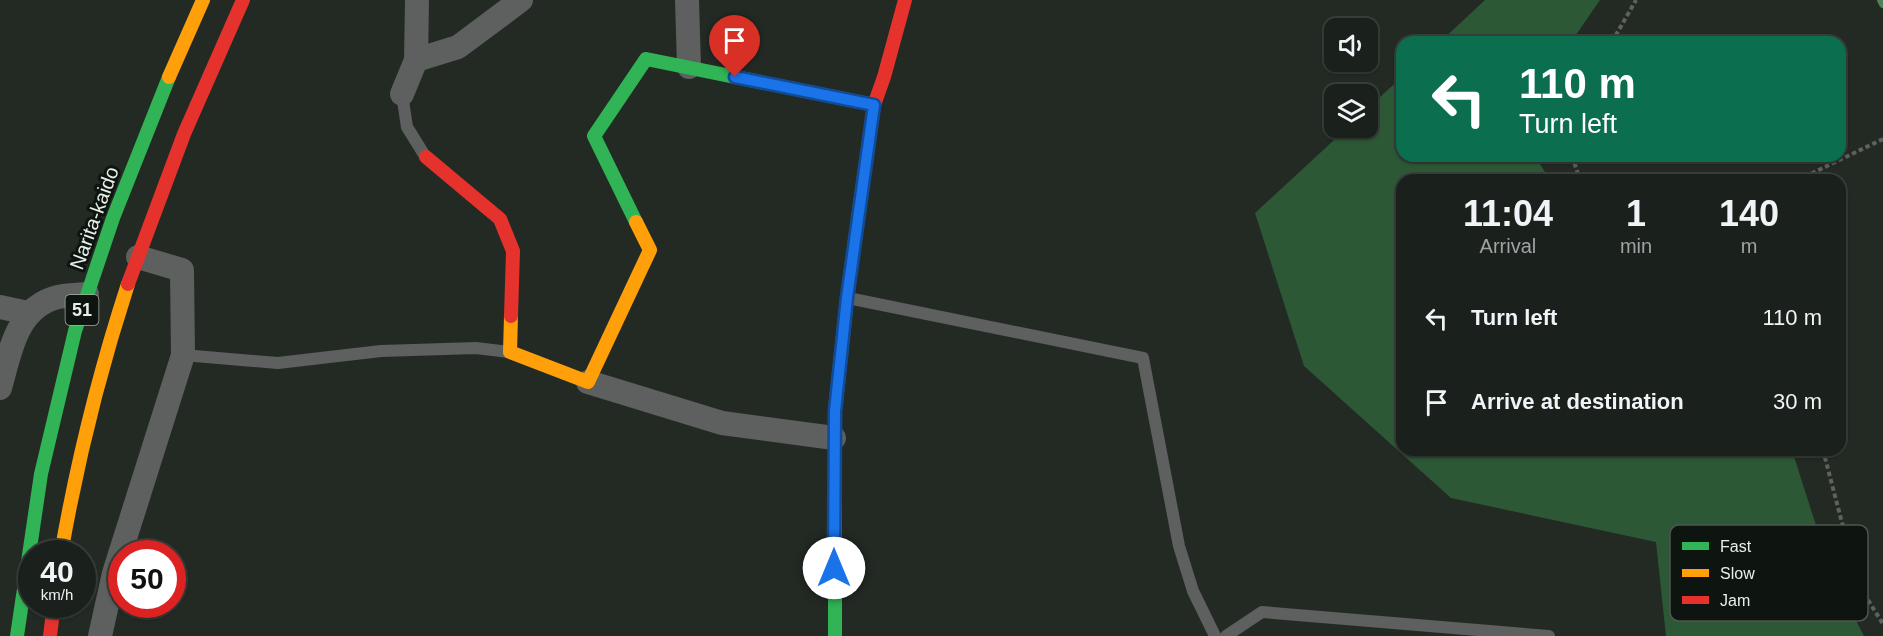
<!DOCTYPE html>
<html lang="en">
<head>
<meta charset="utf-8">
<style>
	:root { --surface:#1a201b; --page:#272d28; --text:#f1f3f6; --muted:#9fa3a3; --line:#383e3a }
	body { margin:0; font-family:Helvetica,sans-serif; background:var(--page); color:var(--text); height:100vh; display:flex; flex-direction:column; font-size:22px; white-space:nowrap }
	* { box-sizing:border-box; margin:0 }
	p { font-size:20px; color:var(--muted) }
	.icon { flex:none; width:33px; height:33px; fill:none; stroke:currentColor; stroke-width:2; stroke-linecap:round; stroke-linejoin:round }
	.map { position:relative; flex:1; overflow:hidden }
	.sheet { position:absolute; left:1396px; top:174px; width:450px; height:282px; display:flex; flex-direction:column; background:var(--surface); border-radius:18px; box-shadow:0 2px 4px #0004,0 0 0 2px var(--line) }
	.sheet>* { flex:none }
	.top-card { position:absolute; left:1396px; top:36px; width:450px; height:126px; border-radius:18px; box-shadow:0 2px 4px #0004,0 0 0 2px var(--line); background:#0b6e4f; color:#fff; overflow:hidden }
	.fabs { position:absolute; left:1324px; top:18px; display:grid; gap:12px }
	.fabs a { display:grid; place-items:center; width:54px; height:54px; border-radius:12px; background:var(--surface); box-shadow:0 2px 4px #0004,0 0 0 2px var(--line); font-size:30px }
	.speed { position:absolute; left:18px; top:540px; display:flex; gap:12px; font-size:30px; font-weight:700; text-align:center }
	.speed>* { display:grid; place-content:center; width:78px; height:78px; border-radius:50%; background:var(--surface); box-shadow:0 2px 4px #0004,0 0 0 2px var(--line); line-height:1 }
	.speed small { font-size:15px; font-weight:400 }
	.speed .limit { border:9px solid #d22; background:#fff; color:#111 }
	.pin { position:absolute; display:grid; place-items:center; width:51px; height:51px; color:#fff; margin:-62px -26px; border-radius:50% 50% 50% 0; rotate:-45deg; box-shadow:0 0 6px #0007 }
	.pin .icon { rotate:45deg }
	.me { position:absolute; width:66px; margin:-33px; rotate:0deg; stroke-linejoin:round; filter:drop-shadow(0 0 4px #0008) }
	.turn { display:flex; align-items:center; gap:21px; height:126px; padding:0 24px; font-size:27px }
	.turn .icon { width:78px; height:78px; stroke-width:2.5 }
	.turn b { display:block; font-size:42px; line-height:51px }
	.eta { display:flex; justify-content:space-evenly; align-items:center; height:102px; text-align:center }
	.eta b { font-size:36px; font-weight:700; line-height:42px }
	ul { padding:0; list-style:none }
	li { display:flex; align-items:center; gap:18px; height:84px; padding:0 24px }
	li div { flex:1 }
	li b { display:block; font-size:22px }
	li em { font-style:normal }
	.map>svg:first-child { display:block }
	.forest { fill:#2d5835 }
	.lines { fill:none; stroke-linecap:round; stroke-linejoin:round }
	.stream { stroke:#52805a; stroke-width:8 }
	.path { stroke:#5e615e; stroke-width:4; stroke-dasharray:4.5 3; stroke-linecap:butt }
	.lane { stroke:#5d605e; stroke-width:12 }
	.street { stroke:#5d605e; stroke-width:24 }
	.fast { stroke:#30b455; stroke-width:14 }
	.slow { stroke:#ff9f0a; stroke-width:14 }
	.jam { stroke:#e5322d; stroke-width:14 }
	.route-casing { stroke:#114b97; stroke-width:15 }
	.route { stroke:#1a73e8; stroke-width:10 }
	.labels { text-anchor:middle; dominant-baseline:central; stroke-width:6; stroke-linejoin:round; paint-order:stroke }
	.shield { fill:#0e140f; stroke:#a6aea7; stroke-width:1.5 }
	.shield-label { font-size:18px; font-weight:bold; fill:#e7f0e8 }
	.street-label { font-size:20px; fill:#e7f0e8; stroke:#0e140f }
	.key { fill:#0e140f; stroke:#4f5650; stroke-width:1.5 }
	.key-label { font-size:16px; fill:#e7f0e8 }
</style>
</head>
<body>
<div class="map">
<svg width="1883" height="636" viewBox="0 0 1883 636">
	<rect width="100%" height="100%" fill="#232a24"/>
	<!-- forest -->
	<path class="forest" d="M1485 0H1600L1571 42H1440Z
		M1402 77V156H1535L1550 180H1402V450H1792L1831 573 1864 636H1666L1656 542 1451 498 1304 366 1255 213 1347 128H1368V108Z"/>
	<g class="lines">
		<!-- stream -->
		<path class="stream" d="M1881 0 1883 4"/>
		<!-- path -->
		<path class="path" d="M1612 42 1636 0
			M1572 156 1580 180
			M1798 180 1883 139
			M1823 450 1858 584 1883 624"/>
		<!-- lane -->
		<path class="lane" d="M402 94 407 127 425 156
			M848 298 1143 358 1179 546 1193 591 1215 636
			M183 355 278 363 381 351 476 348 509 352
			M1226 636 1262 612 1549 636"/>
		<!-- street -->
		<path class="street" d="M687 0 689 67
			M416 60 458 47 521 0
			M402 94 416 60 417 0
			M0 307 28 313
			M588 382 722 423 834 438
			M0 388C10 353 16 307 58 297 67 295 77 295 87 294
			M100 636 114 573 183 355 182 270 138 257"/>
		<!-- fast -->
		<path class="fast" d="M636 222 594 136 646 59 795 89
			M17 636 41 474 75 331 113 218 169 77
			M835 636V411L847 298 861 197"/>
		<!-- slow -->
		<path class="slow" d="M169 77 203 0
			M795 89 874 105
			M511 316 510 352 588 382 650 250 636 222
			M61 554C77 462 99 373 128 284"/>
		<!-- jam -->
		<path class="jam" d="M426 157 500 219 513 251 511 316
			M861 197 874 105 884 77 905 0
			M128 284 184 134 243 0
			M50 636 54 604"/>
	</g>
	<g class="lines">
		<!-- route casing -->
		<g class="route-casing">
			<path id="route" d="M735 77 874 105 847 298 835 411 834 568"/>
		</g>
		<!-- route -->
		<use href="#route" class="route"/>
	</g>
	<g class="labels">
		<!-- shield labels -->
		<rect class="shield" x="65.5" y="295" width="33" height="30" rx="4.5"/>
		<g class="shield-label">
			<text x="82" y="310">51</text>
		</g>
		<!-- street labels -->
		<g class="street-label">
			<text transform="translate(94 218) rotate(-70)">Narita-kaido</text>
		</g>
	</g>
	<!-- legend -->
	<rect x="1670" y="525" width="198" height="96" rx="9" class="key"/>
	<rect x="1682" y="542" width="27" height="8" fill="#30b455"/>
	<rect x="1682" y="569" width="27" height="8" fill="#ff9f0a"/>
	<rect x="1682" y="596" width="27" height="8" fill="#e5322d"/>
	<g class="key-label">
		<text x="1720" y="552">Fast</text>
		<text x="1720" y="579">Slow</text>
		<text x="1720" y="606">Jam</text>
	</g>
</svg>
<div class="fabs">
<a><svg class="icon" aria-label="sound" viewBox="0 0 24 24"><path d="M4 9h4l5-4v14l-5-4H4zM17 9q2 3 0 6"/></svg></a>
<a><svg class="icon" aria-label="layers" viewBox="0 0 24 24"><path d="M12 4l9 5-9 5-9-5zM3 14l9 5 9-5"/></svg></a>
</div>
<div class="speed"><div>40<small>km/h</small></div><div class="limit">50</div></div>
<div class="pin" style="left:735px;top:77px;background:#d93025"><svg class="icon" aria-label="arrive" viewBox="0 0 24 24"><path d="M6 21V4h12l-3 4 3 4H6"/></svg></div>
<svg class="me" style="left:834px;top:568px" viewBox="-20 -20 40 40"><circle r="19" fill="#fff"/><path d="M0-13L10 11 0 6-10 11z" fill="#1a73e8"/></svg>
<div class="top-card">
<div class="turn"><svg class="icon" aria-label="left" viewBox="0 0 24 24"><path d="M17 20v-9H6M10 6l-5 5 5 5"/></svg><div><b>110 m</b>Turn left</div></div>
</div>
<section class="sheet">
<div class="eta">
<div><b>11:04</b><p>Arrival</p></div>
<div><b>1</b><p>min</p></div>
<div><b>140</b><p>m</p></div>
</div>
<ul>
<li><svg class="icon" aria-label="left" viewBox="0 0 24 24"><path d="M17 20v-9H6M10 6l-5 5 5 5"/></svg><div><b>Turn left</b></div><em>110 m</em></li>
<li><svg class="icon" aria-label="arrive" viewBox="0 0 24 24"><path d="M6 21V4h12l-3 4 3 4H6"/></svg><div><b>Arrive at destination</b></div><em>30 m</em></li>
</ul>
</section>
</div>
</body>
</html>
